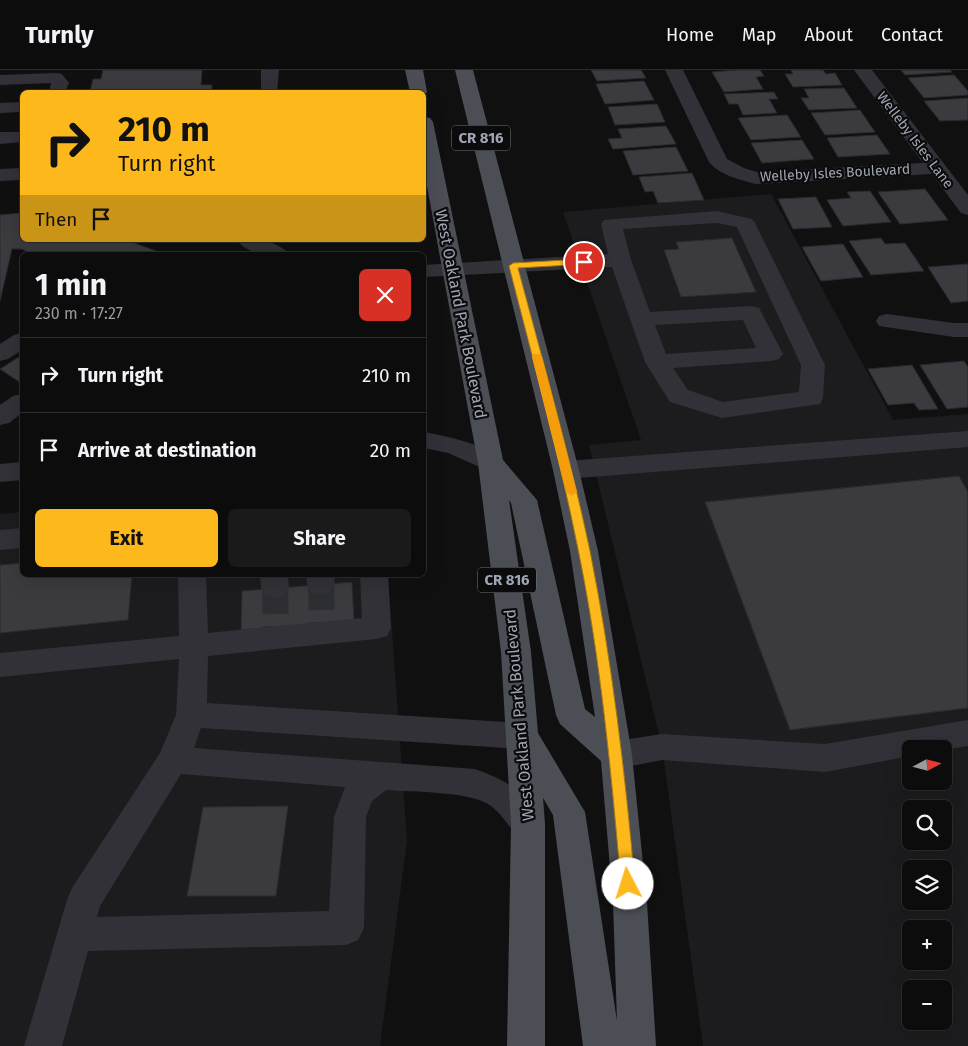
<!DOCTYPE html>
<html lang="en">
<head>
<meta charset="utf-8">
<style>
	:root { --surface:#0c0c0d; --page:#1a1a1b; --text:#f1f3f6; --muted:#9a9b9d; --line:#2c2c2e; --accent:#fdb91c }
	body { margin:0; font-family:"Fira Sans",sans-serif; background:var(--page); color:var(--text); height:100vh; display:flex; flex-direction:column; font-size:19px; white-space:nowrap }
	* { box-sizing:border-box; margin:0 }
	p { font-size:16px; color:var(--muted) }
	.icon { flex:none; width:28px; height:28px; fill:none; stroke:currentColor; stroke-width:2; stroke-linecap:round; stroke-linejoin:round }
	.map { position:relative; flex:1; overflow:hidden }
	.details { position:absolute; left:20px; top:182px; width:406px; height:325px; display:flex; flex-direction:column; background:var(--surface); border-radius:8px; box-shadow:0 5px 20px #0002,0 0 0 1px var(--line) }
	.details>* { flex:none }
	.guide { position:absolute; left:20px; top:20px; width:406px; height:152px; border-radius:8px; box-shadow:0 5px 20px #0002,0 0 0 1px var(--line); background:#fdb91c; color:#111; overflow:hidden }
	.needle { width:32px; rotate:83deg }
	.fabs { position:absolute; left:902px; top:670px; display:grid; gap:10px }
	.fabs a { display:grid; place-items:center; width:50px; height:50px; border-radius:8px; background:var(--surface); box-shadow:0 5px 20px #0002,0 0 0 1px var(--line); font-size:25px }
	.pin { position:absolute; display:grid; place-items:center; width:42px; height:42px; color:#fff; margin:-21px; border:2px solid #fff; border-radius:50%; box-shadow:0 1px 5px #0007 }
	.me { position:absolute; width:55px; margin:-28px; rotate:355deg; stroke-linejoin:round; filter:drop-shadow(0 0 4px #0008) }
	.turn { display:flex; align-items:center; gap:18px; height:105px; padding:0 15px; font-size:22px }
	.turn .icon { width:65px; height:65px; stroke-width:2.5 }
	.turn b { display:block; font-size:35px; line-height:42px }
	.then { display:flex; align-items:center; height:48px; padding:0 15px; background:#0003; gap:10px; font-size:19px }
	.round { display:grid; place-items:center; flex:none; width:52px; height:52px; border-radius:8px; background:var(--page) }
	.overview { display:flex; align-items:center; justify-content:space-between; height:85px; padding:0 15px }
	h1 { font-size:30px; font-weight:700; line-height:38px }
	.primary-button { display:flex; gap:10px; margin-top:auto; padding:10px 15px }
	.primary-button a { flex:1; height:58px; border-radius:8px; background:var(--accent); color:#111; font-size:20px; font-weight:700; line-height:58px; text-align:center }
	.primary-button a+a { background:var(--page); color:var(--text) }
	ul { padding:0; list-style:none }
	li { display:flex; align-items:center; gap:15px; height:75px; padding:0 15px; border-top:1px solid var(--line) }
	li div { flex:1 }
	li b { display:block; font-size:19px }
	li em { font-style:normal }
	header { display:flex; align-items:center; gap:30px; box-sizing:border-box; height:70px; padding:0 25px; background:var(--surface); border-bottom:1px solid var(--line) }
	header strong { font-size:24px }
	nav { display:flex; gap:28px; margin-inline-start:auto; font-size:18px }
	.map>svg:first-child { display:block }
	.built { fill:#1c1c1e; fill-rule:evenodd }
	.building { fill:#3a3a3f; stroke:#2a2a2e }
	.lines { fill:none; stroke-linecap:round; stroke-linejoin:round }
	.minor-tunnel { stroke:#2d2e31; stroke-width:26; stroke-dasharray:26 12; stroke-linecap:butt }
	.minor { fill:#313137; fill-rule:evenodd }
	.major { fill:#4c4e56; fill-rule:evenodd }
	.route { fill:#fdb91c; stroke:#a47812 }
	.slow { fill:#f59e0b }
	.labels { text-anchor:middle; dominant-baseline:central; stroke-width:4.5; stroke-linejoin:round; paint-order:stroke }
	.far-street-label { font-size:14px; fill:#a0a5b3; stroke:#0b0b0c }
	.shield { fill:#0b0b0c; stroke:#737781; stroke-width:1 }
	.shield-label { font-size:15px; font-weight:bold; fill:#a0a5b3 }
	.street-label { font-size:16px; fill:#a0a5b3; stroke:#0b0b0c }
</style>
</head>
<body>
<header>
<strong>Turnly</strong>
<nav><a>Home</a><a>Map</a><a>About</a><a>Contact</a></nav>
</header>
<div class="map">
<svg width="968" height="976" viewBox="0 0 968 976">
	<rect width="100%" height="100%" fill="#101011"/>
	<!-- built -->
	<path class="built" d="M771 124 893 350 968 344V976H703L662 677 589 375 641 370 563 142ZM911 679H944V711H911ZM911 739H944V771H911ZM911 799H944V831H911ZM911 859H944V891H911ZM911 919H944V951H911Z
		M22 442V505H388L407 771 380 976H0V444Z"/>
	<!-- building -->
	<path class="building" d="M103 0H202L201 15H212L211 22H90L93 9H101Z
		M591 0H641L646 8 597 11Z
		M737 0H760L764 6 756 7 763 19 724 22 712 2Z
		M791 0H823L826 4 835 3 842 15 793 17 785 4H793Z
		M901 0H950L952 2 905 5Z
		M954 5 968 21V25L924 28 908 8Z
		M644 11 654 30 605 34 596 14Z
		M844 18 857 38 809 40 801 28H809L804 19Z
		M774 22 778 29H769L777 43 743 45 738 34H729L724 24Z
		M968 28V50L940 51 924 31Z
		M657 34 665 52 615 55 608 37Z
		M860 40 875 62 825 65 811 43Z
		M787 45 801 67 751 70 738 48Z
		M666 56 676 74 613 79 608 69 622 68 618 59Z
		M877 65 890 84 838 87 827 68Z
		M802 70 814 89 762 93 751 73Z
		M676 77 688 101 633 105 623 81Z
		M692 103 704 130 658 133 653 121 645 122 639 107Z
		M925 119 948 150 900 154 878 122Z
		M870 121 891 152 843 156 827 130 851 128 847 122Z
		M816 127 832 157 793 159 778 129Z
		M22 143V170H126L167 185H33L22 179H12L0 231V145Z
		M732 168 756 222 681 227 664 180 679 179 676 172Z
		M881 168 885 174 905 173 924 201 871 205 849 171Z
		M843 174 863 207 821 211 802 177Z
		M968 194V231L951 233 928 197Z
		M22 285V312L21 313 0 299Z
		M964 291 968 297V337L947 339 920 295Z
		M912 295 938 339 919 340 914 333 888 335 868 299Z
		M959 406 968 422V638L790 660 705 432Z
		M959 406 968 422V638L790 660 705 432Z
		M22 493V505H132L128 550 0 563V495Z
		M352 512 354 550 241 560 242 521Z
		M288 736 276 826H187L203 737Z"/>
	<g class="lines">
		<!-- minor-tunnel -->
		<path class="minor-tunnel" d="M321 514 322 553
			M275 518 276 557"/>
		<!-- minor -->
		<path class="minor" d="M261 0H279L277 22H261Z
			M665 0H683L727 89 744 98 757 102 923 93 854 0H872L968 125V145L961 143 932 104 756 114C741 110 719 105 709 92Z
			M56 3 62 4 69 13 65 22H49L51 13 0 15V5Z
			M22 32V42L0 43V33Z
			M0 62H22V72L0 74Z
			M22 98V110L0 111V99Z
			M717 141 752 149 755 153 825 295 823 328 820 334 722 348 670 332 645 292 612 197 424 207V195L608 184 601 154 604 150ZM717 153 737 157 801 295 799 322 723 332 688 320 673 298 771 291 779 289 783 284 759 238 751 236 650 242 631 190 623 159ZM743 250 756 278 666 284 655 255Z
			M237 170C254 170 278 169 290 185 272 185 248 186 237 170Z
			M887 244 954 253H968V267H954L879 256 876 251 879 246Z
			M22 263V280L8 289 0 291V274L14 265Z
			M22 324V343L9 353 0 355V335L13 326Z
			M968 361V377L566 409 557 406 553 400 557 394 566 391Z
			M424 362C444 366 493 375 504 393L500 399 491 402 448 383 424 378Z
			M22 392V410L0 412V394Z
			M22 458V478L0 480V460Z
			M178 505H206L208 563 362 548 360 505H388L391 558 387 566 377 569 208 586 207 633 523 653 534 657 539 666 534 675 523 679 201 658 194 678 475 699C506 710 530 723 545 754L540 764 528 769C507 761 507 748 491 736 471 721 412 722 386 720L372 731 366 747 364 858 358 870 346 875 88 881 62 976H24L67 830 72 818 160 683 176 645 179 589 0 607V583L179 566ZM181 704 345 717 334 747 329 841 97 847 100 836Z
			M260 505H288L289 518 285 526 275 529 265 526 261 518Z
			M306 505H334L335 514 331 522 321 525 311 522 307 514Z
			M968 650V676L944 680V679H911V686L825 702 662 690 616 699 605 695 600 685 605 675 616 671 662 664 825 674Z"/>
		<!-- major -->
		<path class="major" d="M405 0H423L427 22 424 26V22H410Z
			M455 0H473L579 400 598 481 632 685 647 833 656 976H583L553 745 543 728 545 754V976H507L511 754 501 582 478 393 424 100V47L430 48 433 52 503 390 537 430 585 639 595 647 570 481 553 400ZM509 430 511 433 556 645 560 654 601 691 613 833 617 951 585 742 538 663 531 582Z"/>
	</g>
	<!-- route -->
	<path class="route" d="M584 189 589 192 587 194 518 198C543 292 570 386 590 481 612 591 625 702 635 814L633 819 628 820 623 819 621 814C611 702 601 590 578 479 559 384 533 290 509 196L513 193Z"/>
	<!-- slow -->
	<path class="slow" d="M533 284H540L542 287 577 422 571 426 566 422 532 287Z"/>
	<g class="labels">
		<!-- far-street labels -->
		<g class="far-street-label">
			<text transform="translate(915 70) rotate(53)">Welleby Isles Lane</text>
			<text transform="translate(835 103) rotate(-3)">Welleby Isles Boulevard</text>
		</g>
		<!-- shield labels -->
		<g class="shield">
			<rect x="452" y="55.5" width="58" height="25" rx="4"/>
			<rect x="478" y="497.5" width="58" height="25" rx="4"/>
		</g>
		<g class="shield-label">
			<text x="481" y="68">CR 816</text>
			<text x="507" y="510">CR 816</text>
		</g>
		<!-- street labels -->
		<g class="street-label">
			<text transform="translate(461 244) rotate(79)">West Oakland Park Boulevard</text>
			<text transform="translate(519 645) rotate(-95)">West Oakland Park Boulevard</text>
		</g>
	</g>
</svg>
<div class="fabs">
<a><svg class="needle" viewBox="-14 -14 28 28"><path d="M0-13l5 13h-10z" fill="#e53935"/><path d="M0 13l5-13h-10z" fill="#9a9b9d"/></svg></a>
<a><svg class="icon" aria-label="search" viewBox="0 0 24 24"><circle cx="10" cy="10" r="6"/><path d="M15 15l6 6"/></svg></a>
<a><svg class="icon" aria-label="layers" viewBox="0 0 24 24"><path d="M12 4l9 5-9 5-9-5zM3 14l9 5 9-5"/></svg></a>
<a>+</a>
<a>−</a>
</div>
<div class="pin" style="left:584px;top:192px;background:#d93025"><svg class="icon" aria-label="arrive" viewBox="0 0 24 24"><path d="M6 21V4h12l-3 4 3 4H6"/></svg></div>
<svg class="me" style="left:628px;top:814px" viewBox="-20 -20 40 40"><circle r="19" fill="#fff"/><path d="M0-13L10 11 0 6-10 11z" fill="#fdb91c"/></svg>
<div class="guide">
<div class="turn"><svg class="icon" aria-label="right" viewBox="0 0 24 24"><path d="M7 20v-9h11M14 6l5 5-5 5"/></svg><div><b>210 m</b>Turn right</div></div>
<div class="then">Then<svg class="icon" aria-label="arrive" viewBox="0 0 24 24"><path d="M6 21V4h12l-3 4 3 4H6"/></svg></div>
</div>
<section class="details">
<div class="overview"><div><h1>1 min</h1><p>230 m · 17:27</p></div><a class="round" style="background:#d93025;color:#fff"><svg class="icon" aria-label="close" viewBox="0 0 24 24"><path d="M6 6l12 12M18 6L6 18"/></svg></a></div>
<ul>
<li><svg class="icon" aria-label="right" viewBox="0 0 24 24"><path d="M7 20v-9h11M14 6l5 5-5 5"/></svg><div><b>Turn right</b></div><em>210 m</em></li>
<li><svg class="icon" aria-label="arrive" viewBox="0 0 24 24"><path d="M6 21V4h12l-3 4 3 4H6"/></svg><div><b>Arrive at destination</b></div><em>20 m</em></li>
</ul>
<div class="primary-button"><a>Exit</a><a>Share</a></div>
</section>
</div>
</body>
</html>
